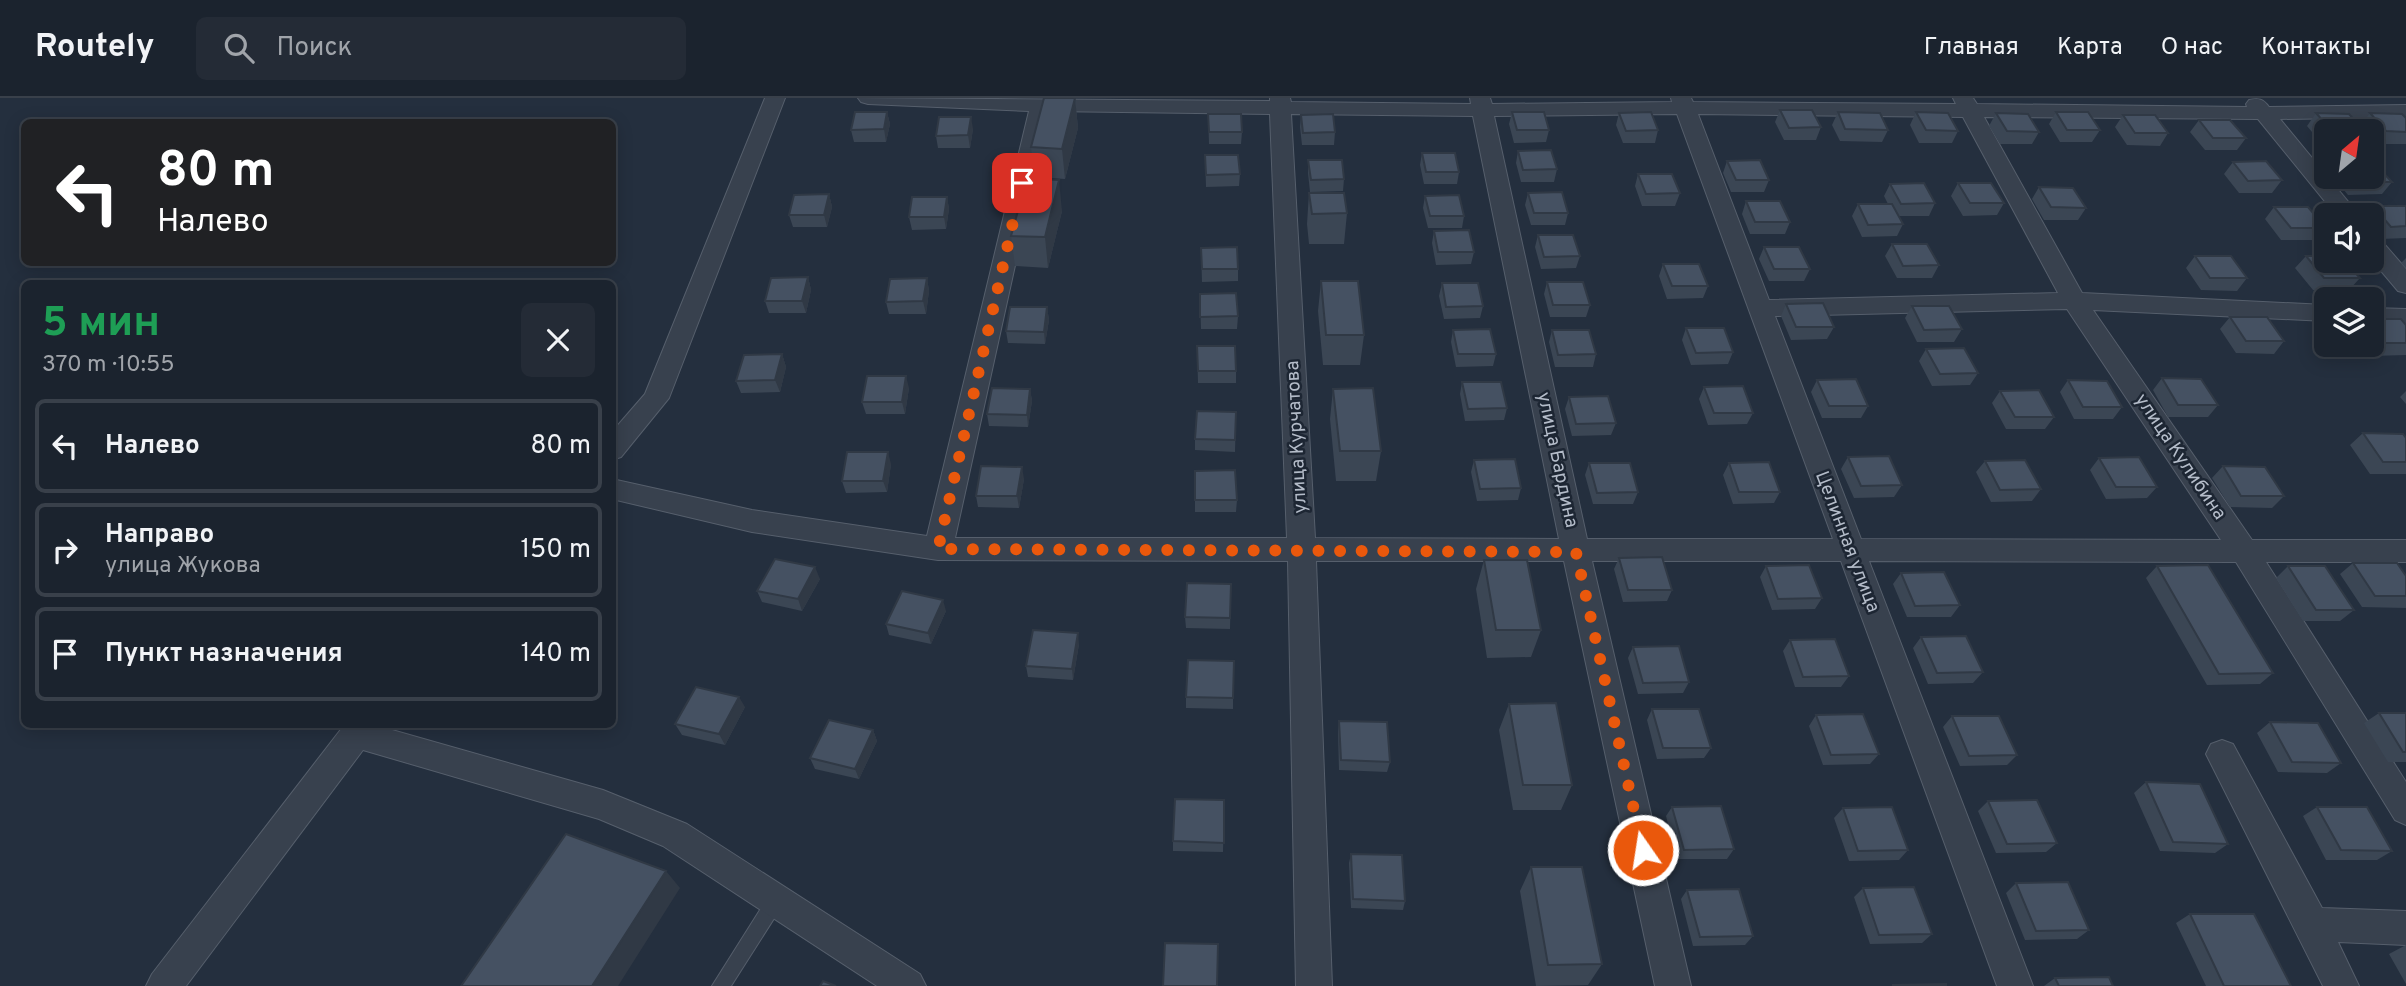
<!DOCTYPE html>
<html lang="ru">
<head>
<meta charset="utf-8">
<style>
	:root { --surface:#1b232e; --page:#242b36; --text:#f1f3f6; --muted:#a0a4aa; --line:#39404a }
	body { margin:0; font-family:Overpass,sans-serif; background:var(--page); color:var(--text); height:100vh; display:flex; flex-direction:column; font-size:26px; white-space:nowrap }
	* { box-sizing:border-box; margin:0 }
	p { font-size:23px; color:var(--muted) }
	.icon { flex:none; width:38px; height:38px; fill:none; stroke:currentColor; stroke-width:2; stroke-linecap:round; stroke-linejoin:round }
	.map { position:relative; flex:1; overflow:hidden }
	.details { position:absolute; left:21px; top:182px; width:595px; height:448px; display:flex; flex-direction:column; background:var(--surface); border-radius:10px; box-shadow:0 4px 18px #0003,0 0 0 2px var(--line) }
	.details>* { flex:none }
	.guide { position:absolute; left:21px; top:21px; width:595px; height:147px; border-radius:10px; box-shadow:0 4px 18px #0003,0 0 0 2px var(--line); background:#202124; color:#fff; overflow:hidden }
	.needle { width:46px; rotate:29deg }
	.fabs { position:absolute; left:2314px; top:21px; display:grid; gap:14px }
	.fabs a { display:grid; place-items:center; width:70px; height:70px; border-radius:10px; background:var(--surface); box-shadow:0 4px 18px #0003,0 0 0 2px var(--line); font-size:35px }
	.pin { position:absolute; display:grid; place-items:center; width:60px; height:60px; color:#fff; margin:-30px; border-radius:14px; box-shadow:0 4px 10px #0006 }
	.me { position:absolute; width:77px; margin:-38px; rotate:347deg; stroke-linejoin:round; filter:drop-shadow(0 0 5px #0008) }
	.turn { display:flex; align-items:center; gap:24px; height:147px; padding:0 21px; font-size:32px }
	.turn .icon { width:91px; height:91px; stroke-width:2.5 }
	.turn b { display:block; font-size:49px; line-height:60px }
	.round { display:grid; place-items:center; flex:none; width:74px; height:74px; border-radius:10px; background:var(--page) }
	.head { display:flex; align-items:center; justify-content:space-between; height:119px; padding:0 21px }
	h1 { font-size:42px; font-weight:700; line-height:52px; color:#1e9e55 }
	ul { padding:0; list-style:none }
	li { display:flex; align-items:center; gap:21px; height:94px; margin:0 14px 10px; padding:0 7px; border:4px solid var(--line); border-radius:10px }
	li div { flex:1 }
	li b { display:block; font-size:26px }
	li em { font-style:normal }
	header { display:flex; align-items:center; gap:42px; box-sizing:border-box; height:98px; padding:0 35px; background:var(--surface); border-bottom:2px solid var(--line) }
	header strong { font-size:33px }
	nav { display:flex; gap:38px; margin-inline-start:auto; font-size:24px }
	.search { width:490px; height:63px; background:var(--page); display:flex; align-items:center; gap:18px; box-sizing:border-box; padding:0 24px; border-radius:10px; color:var(--muted); font-size:26px }
	.map>svg:first-child { display:block }
	.lines { fill:none; stroke-linecap:round; stroke-linejoin:round }
	.lane-casing { stroke:#565f6c; stroke-width:2 }
	.street-casing { stroke:#565f6c; stroke-width:2 }
	.lane { fill:#38414e; fill-rule:evenodd }
	.street { fill:#38414e; fill-rule:evenodd }
	.wall { fill:#3b4654 }
	.shaded-wall { fill:#303945 }
	.building { fill:#455162; stroke:#303945; stroke-width:2 }
	.route { stroke:#ea580c; stroke-width:12; stroke-dasharray:0 21.6 }
	.labels { text-anchor:middle; dominant-baseline:central; stroke-width:5; stroke-linejoin:round; paint-order:stroke }
	.street-label { font-size:19px; fill:#b4bcc9; stroke:#1d2633 }
</style>
</head>
<body>
<header>
<strong>Routely</strong>
<div class="search"><svg class="icon" aria-label="search" viewBox="0 0 24 24"><circle cx="10" cy="10" r="6"/><path d="M15 15l6 6"/></svg>Поиск</div>
<nav><a>Главная</a><a>Карта</a><a>О нас</a><a>Контакты</a></nav>
</header>
<div class="map">
<svg width="2406" height="888" viewBox="0 0 2406 888">
	<rect width="100%" height="100%" fill="#242f3e"/>
	<g class="lines">
		<!-- lane casing -->
		<g class="lane-casing">
			<path id="lane" d="M776 794 782 796 784 802 782 808 731 888H712L770 796Z"/>
		</g>
		<!-- street casing -->
		<g class="street-casing">
			<path id="street" d="M765 0H785L669 300 621 359 612 362V334L645 296Z
				M858 0 1270 3V0H1290L1291 4 1471 6 1470 0H1490L1492 6 1672 4 1671 0H1691L1693 4 1956 6 1953 0H1973L1977 6 2247 9 2246 6 2249 2C2259 0 2263 1 2269 9L2406 7V19L2280 21 2359 117H2336L2258 21 1984 19 2082 195 2326 207V223L2093 212 2252 442H2406V464H2266L2406 684V727L2395 722 2236 464 1869 463 2033 888H1997L1841 463H1592L1691 888H1655L1564 463H1316L1332 888H1296L1288 463 938 462 752 434 612 401V381L752 412 927 438 1029 13 868 6 861 4ZM1049 13 1270 16 1287 440H955ZM1291 16 1473 18 1559 441 1315 440ZM1677 16 1833 441H1587L1494 18ZM1698 16 1963 19 2058 195 1769 202ZM2067 211 2221 442 1861 441 1775 218Z
				M2371 138 2379 140 2406 171V195L2398 193 2371 161Z
				M2371 210 2406 211V227L2371 226Z
				M345 626H371L603 692 687 726 920 876 926 888H877L663 748 599 721 363 652 186 888H146L152 876Z
				M2222 642 2233 646 2322 810 2406 813V847L2338 844 2359 888H2323L2206 656 2211 646Z"/>
		</g>
		<!-- lane -->
		<use href="#lane" class="lane"/>
		<!-- street -->
		<use href="#street" class="street"/>
	</g>
	<!-- wall -->
	<path class="wall" d="M1075 0 1078 30 1065 81 1034 79 1031 49Z
		M1780 12 1821 29 1816 42H1784L1775 24Z
		M887 14 890 26 886 44H854L851 32Z
		M1512 14 1549 32 1546 44 1514 45 1509 26Z
		M1838 14 1888 32 1882 44 1840 43 1832 27Z
		M1916 14 1958 33 1952 45H1919L1910 27Z
		M2056 14 2100 32 2092 44H2060L2049 26Z
		M1619 15 1658 32 1655 45H1623L1616 27Z
		M1996 15 2039 34 2032 46H2000L1989 28Z
		M2316 15 2364 33H2326V46H2322L2307 28Z
		M2370 15 2406 20V46H2376L2371 40V33H2365L2360 28Z
		M1208 16 1242 34 1241 46H1209Z
		M1301 17 1335 34 1334 47H1302L1300 29Z
		M2123 17 2168 35 2160 48 2127 47 2115 29Z
		M2199 22 2246 40 2237 52H2205L2190 34Z
		M973 31 970 50H938L936 38Z
		M1518 53 1557 71 1554 84H1521L1516 65Z
		M1422 55 1459 74 1457 86H1424L1420 67Z
		M1205 57 1240 76 1239 88 1206 89Z
		M1308 62 1344 81 1343 93 1310 94 1308 75Z
		M1727 63 1769 82 1764 94H1731L1723 75Z
		M2233 64 2282 82 2272 95H2239L2224 76Z
		M1638 76 1680 95 1675 108H1642L1635 88Z
		M2333 79H2371L2392 84 2382 96 2348 97Z
		M1958 85 2004 105 1997 117 1963 118 1951 98Z
		M1890 86 1935 105 1929 118H1898L1903 126 1897 138 1862 139 1852 118 1858 106H1888L1884 98Z
		M2039 89 2086 110 2078 122H2044L2032 101Z
		M1309 95 1347 115 1344 146H1309L1307 126Z
		M1528 95 1568 115 1565 127H1531L1525 107Z
		M829 96 832 109 827 129H793L789 117Z
		M1425 98 1464 118 1462 130H1428L1423 110Z
		M947 99 949 111 946 131 912 132 909 119Z
		M1746 103 1790 124 1785 136H1750L1742 116Z
		M2373 108H2406V140L2381 141 2371 130V117H2365Z
		M2274 109 2326 130 2316 142H2281L2265 121Z
		M1062 113 1048 170 1015 168 1011 138Z
		M1434 133 1474 154 1471 166 1436 167 1432 145Z
		M1538 137 1580 158 1576 170 1541 171 1535 149Z
		M1892 146 1939 167 1932 180H1897L1885 158Z
		M1764 149 1810 171 1804 183H1769L1759 161Z
		M1201 150 1238 171V183L1202 184Z
		M2195 158 2247 180 2237 193 2201 192 2186 170Z
		M2306 158 2360 180 2349 192H2313L2295 170Z
		M2406 160V170L2401 165Z
		M1663 166 1708 188 1703 200 1667 201 1659 178Z
		M808 179 811 192 806 215H769L765 203Z
		M927 180 929 193 926 216H889L886 204Z
		M1321 183 1364 237 1360 267H1323L1318 213Z
		M1547 184 1590 207 1586 219H1550L1544 196Z
		M1442 185 1483 208 1480 220 1444 221 1439 198Z
		M1200 196 1238 218 1237 231H1201Z
		M1786 206 1834 229 1827 241 1791 242 1781 218Z
		M1912 208 1962 231 1954 244H1917L1905 220Z
		M1047 209 1049 222 1045 246 1008 245 1006 233Z
		M2230 219 2284 243 2274 256 2236 255 2220 231Z
		M2371 221 2406 227V257L2372 258 2364 247H2371Z
		M1686 230 1733 254 1728 266 1691 267 1682 242Z
		M1453 232 1496 256 1493 268 1456 269 1451 244Z
		M1552 232 1596 256 1593 269H1555L1549 244Z
		M1197 248 1236 273V285H1198Z
		M1926 251 1978 275 1970 287 1932 288 1919 263Z
		M782 256 786 269 780 294 741 295 736 283Z
		M2162 280 2218 307 2208 319H2168L2153 292Z
		M1817 282 1868 308 1861 320H1822L1811 294Z
		M2068 282 2122 309 2113 321H2074L2060 294Z
		M1462 284 1507 310 1504 322 1465 323 1460 296Z
		M1704 289 1753 315 1747 326 1708 327 1699 301Z
		M909 290 905 316H866L862 304Z
		M1030 291 1032 303 1028 329 989 328 987 316Z
		M1333 291 1381 353 1376 383H1336L1330 321Z
		M2000 293 2054 319 2045 331H2006L1992 305Z
		M2406 293V306L2400 299Z
		M1569 299 1616 325 1611 337 1572 338 1565 311Z
		M1236 314 1235 354 1195 352V341Z
		M2363 335 2406 340V376H2370L2350 347Z
		M1848 359 1902 387 1894 399 1854 400 1841 371Z
		M2099 360 2157 389 2147 400 2106 401 2090 372Z
		M1474 362 1521 390 1518 402 1477 403 1471 374Z
		M1985 363 2041 391 2032 403 1991 404 1976 374Z
		M1589 365 1638 394 1633 406H1593L1585 377Z
		M1729 365 1780 394 1774 405 1733 406 1723 377Z
		M891 366 887 394 846 395 842 383Z
		M2223 368 2284 398 2272 410 2230 409 2212 380Z
		M1195 373 1237 402 1236 414H1195Z
		M1024 381 1019 410 978 409 976 398Z
		M1619 460 1672 492 1667 503 1623 504 1614 471Z
		M1484 462 1541 532 1531 559 1487 560 1476 491Z
		M2353 465 2406 478V510L2362 509 2340 476Z
		M1766 468 1822 500 1815 511 1772 512 1760 479Z
		M2157 468 2273 575 2260 586 2207 587 2146 480Z
		M2288 468 2354 512 2340 523H2303L2276 480Z
		M1901 475 1960 507 1951 519H1907L1893 486Z
		M820 481 802 513 762 504 757 493Z
		M1231 486 1230 531 1186 530 1185 519Z
		M946 513 931 546 889 537 886 526Z
		M1921 539 1983 574 1973 585 1928 586 1913 550Z
		M1790 542 1849 578 1841 589H1795L1783 553Z
		M1079 546 1073 582 1028 579 1026 568Z
		M1633 549 1689 584 1683 595 1638 596 1628 560Z
		M1186 599 1233 600V611L1186 610Z
		M1509 606 1572 687 1561 712H1513L1499 632Z
		M745 609 725 647 682 637 675 626Z
		M1652 611 1711 650 1704 660 1657 661 1647 622Z
		M2379 615H2406V664H2388L2364 625Z
		M1816 617 1879 656 1870 666 1823 667 1809 628Z
		M1952 618 2017 657 2007 667 1960 668 1943 629Z
		M1339 623 1390 664 1387 674 1339 672 1338 633Z
		M2270 624 2341 665 2327 675 2278 674 2257 635Z
		M873 632 877 643 859 681 815 671 810 660Z
		M2146 684 2228 746 2215 755 2160 753 2134 695Z
		M1224 702 1223 754 1173 753V743Z
		M1988 703 2057 745 2046 754 1996 755 1978 713Z
		M1672 709 1734 751 1727 761H1677L1666 718Z
		M2317 709 2392 753 2377 762H2326L2303 718Z
		M1843 710 1908 752 1899 762 1849 763 1834 720Z
		M1351 756 1405 803 1403 812 1351 810 1349 765Z
		M1531 769 1602 866 1588 887 1536 888 1520 793Z
		M2016 785 2089 832 2077 841 2025 842 2006 795Z
		M1863 790 1932 836 1922 845 1870 846 1854 799Z
		M1687 792 1753 838 1745 847 1693 848 1681 801Z
		M2190 816 2291 888H2206L2176 825Z
		M2406 847V886L2389 856Z
		M2055 880 2113 888H2044Z"/>
	<!-- shaded-wall -->
	<path class="shaded-wall" d="M1075 0 1078 30 1065 81 1062 51Z
		M887 14 890 26 886 44 884 31Z
		M971 19 973 31 970 50 968 37Z
		M1059 82 1062 113 1048 170 1045 139Z
		M829 96 832 109 827 129 824 117Z
		M947 99 949 111 946 131 944 119Z
		M808 179 811 192 806 215 802 203Z
		M927 180 929 193 926 216 923 203Z
		M1047 209 1049 222 1045 246 1044 234Z
		M782 256 786 269 780 294 775 282Z
		M906 278 909 290 905 316 902 304Z
		M1030 291 1032 303 1028 329 1027 317Z
		M888 354 891 366 887 394 883 383Z
		M1022 369 1024 381 1019 410 1017 398Z
		M612 447 618 458 612 466Z
		M815 469 820 481 802 513 798 501Z
		M943 502 946 513 931 546 928 535Z
		M1078 535 1079 546 1073 582 1072 571Z
		M739 599 745 609 725 647 719 636Z
		M873 632 877 643 859 681 855 671Z
		M666 773 680 790 618 888H592Z"/>
	<!-- building -->
	<path class="building" d="M1044 0H1075L1062 51 1031 49Z
		M1780 12H1812L1821 29 1789 30Z
		M855 14H887L884 31 851 32Z
		M1512 14H1544L1549 32H1517Z
		M1651 14 1658 32 1626 33 1619 15Z
		M1838 14 1880 15 1888 32 1845 31Z
		M1916 14 1948 15 1958 33 1926 32Z
		M2056 14H2088L2100 32H2067Z
		M1996 15 2028 16 2039 34 2007 33Z
		M2316 15 2349 16 2364 33H2332Z
		M2370 15 2402 16 2406 20V34L2386 33Z
		M1208 16H1241L1242 34H1209Z
		M1333 16 1335 34 1303 35 1301 17Z
		M2123 17H2155L2168 35H2135Z
		M939 19H971L968 37 936 38Z
		M2199 22H2230L2246 40H2213Z
		M1551 52 1557 71 1523 72 1518 53Z
		M1422 55H1455L1459 74H1426Z
		M1205 57H1238L1240 76 1206 77Z
		M1308 62H1342L1344 81 1311 82Z
		M1760 62 1769 82H1736L1727 63Z
		M2266 63 2282 82 2248 83 2233 64Z
		M2371 65H2374L2392 84H2359L2354 79H2371Z
		M1638 76H1672L1680 95 1646 96Z
		M1027 80 1059 82 1045 139 1011 138Z
		M1924 85 1935 105 1901 106 1890 86Z
		M1958 85H1991L2004 105H1970Z
		M2039 89 2073 90 2086 110 2051 109Z
		M1562 94 1568 115H1534L1528 95Z
		M1309 95H1344L1347 115 1312 116Z
		M829 96 824 117H789L794 97Z
		M1459 97 1464 118H1430L1425 98Z
		M912 99H947L944 119H909Z
		M1746 103H1780L1790 124H1755Z
		M1858 106H1892L1903 126 1868 127Z
		M2373 108H2406V128L2391 129Z
		M2274 109H2308L2326 130H2291Z
		M1469 132 1474 154H1438L1434 133Z
		M1538 137H1573L1580 158 1544 159Z
		M1892 146H1927L1939 167 1903 168Z
		M1237 149 1238 171H1202L1201 150Z
		M1764 149H1799L1810 171H1774Z
		M2195 158H2231L2247 180H2210Z
		M2306 158H2326V163H2345L2360 180H2324Z
		M1663 166H1699L1708 188H1672Z
		M808 179 802 203H765L771 180Z
		M927 180 923 203 886 204 890 181Z
		M1321 183H1358L1364 237H1326Z
		M1547 184H1583L1590 207H1553Z
		M1442 185H1478L1483 208 1446 209Z
		M1236 195 1238 218 1200 219V196Z
		M1823 205 1834 229H1796L1786 206Z
		M1912 208H1949L1962 231 1924 232Z
		M1010 209H1047L1044 234 1006 233Z
		M2230 219H2267L2284 243H2246Z
		M2371 221H2401L2406 227V245H2384L2371 230Z
		M1686 230H1724L1733 254 1696 255Z
		M1490 231 1496 256H1458L1453 232Z
		M1552 232H1589L1596 256 1558 257Z
		M1197 248H1235L1236 273H1198Z
		M1964 250 1978 275 1940 276 1926 251Z
		M782 256 775 282 736 283 744 257Z
		M867 278H906L902 304H862Z
		M2162 280 2201 281 2218 307H2178Z
		M1856 281 1868 308H1829L1817 282Z
		M2068 282 2107 283 2122 309H2083Z
		M1462 284H1501L1507 310 1468 311Z
		M1743 288 1753 315H1714L1704 289Z
		M992 290 1030 291 1027 317 987 316Z
		M1373 290 1381 353H1340L1333 291Z
		M2039 292 2054 319H2015L2000 293Z
		M1608 298 1616 325 1576 326 1569 299Z
		M1197 313 1236 314 1235 342 1195 341Z
		M2363 335 2403 336 2406 340V364H2383Z
		M847 354H888L883 383H842Z
		M1889 358 1902 387 1861 388 1848 359Z
		M2139 359 2157 389H2116L2099 360Z
		M1515 361 1521 390 1480 391 1474 362Z
		M2025 362 2041 391 2000 392 1985 363Z
		M1769 364 1780 394H1739L1729 365Z
		M1589 365H1630L1638 394 1597 395Z
		M981 368 1022 369 1017 398H976Z
		M2223 368 2265 369 2284 398H2241Z
		M1235 372 1237 402H1195V373Z
		M1662 459 1672 492H1628L1619 460Z
		M775 461 815 469 798 501 757 493Z
		M1484 462H1527L1541 532H1496Z
		M2353 465H2397L2406 478V498H2375Z
		M1809 467 1822 500 1778 501 1766 468Z
		M2208 467 2273 575 2219 576 2157 468Z
		M2288 468H2325L2354 512H2316Z
		M1944 474 1960 507 1915 508 1901 475Z
		M1187 485 1231 486 1230 520 1185 519Z
		M902 493 943 502 928 535 886 526Z
		M1033 532 1078 535 1072 571 1026 568Z
		M1966 538 1983 574 1937 575 1921 539Z
		M1835 541 1849 578 1803 579 1790 542Z
		M1679 548 1689 584 1643 585 1633 549Z
		M1188 562 1234 563 1233 600 1186 599Z
		M696 589 739 599 719 636 675 626Z
		M1556 605 1572 687H1523L1509 606Z
		M1652 611H1699L1711 650H1663Z
		M2379 615H2406V654H2403Z
		M1863 616 1879 656 1831 657 1816 617Z
		M1952 618H1999L2017 657 1969 658Z
		M829 622 873 632 855 671 810 660Z
		M1339 623 1387 624 1390 664 1341 662Z
		M2270 624 2318 625 2341 665 2292 664Z
		M2146 684 2200 686 2228 746 2173 744Z
		M1175 701 1224 702V745L1173 743Z
		M2037 702 2057 745 2007 746 1988 703Z
		M1721 708 1734 751 1684 752 1672 709Z
		M1892 709 1908 752 1858 753 1843 710Z
		M2317 709H2367L2392 753 2341 752Z
		M566 736 666 773 592 888H461Z
		M1351 756 1402 757 1405 803 1353 801Z
		M1531 769H1582L1602 866 1548 867Z
		M2068 784 2089 832 2036 833 2016 785Z
		M1914 789 1932 836 1879 837 1863 790Z
		M1739 791 1753 838 1700 839 1687 792Z
		M2190 816H2254L2291 888H2224Z
		M1165 845 1218 846 1217 888H1163Z
		M2109 879 2113 888H2059L2055 880Z
		M823 883 836 888H820Z
		M1946 886V888L1892 887Z"/>
	<g class="lines">
		<!-- route -->
		<path class="route" d="M1022 85 938 451 1576 454 1643 752"/>
	</g>
	<g class="labels">
		<!-- street labels -->
		<g class="street-label">
			<text transform="translate(1297 339) rotate(-93)">улица Курчатова</text>
			<text transform="translate(2180 359) rotate(56)">улица Кулибина</text>
			<text transform="translate(1557 362) rotate(78)">улица Бардина</text>
			<text transform="translate(1847 444) rotate(69)">Целинная улица</text>
		</g>
	</g>
</svg>
<div class="fabs">
<a><svg class="needle" viewBox="-14 -14 28 28"><path d="M0-13l5 13h-10z" fill="#e53935"/><path d="M0 13l5-13h-10z" fill="#a0a4aa"/></svg></a>
<a><svg class="icon" aria-label="sound" viewBox="0 0 24 24"><path d="M4 9h4l5-4v14l-5-4H4zM17 9q2 3 0 6"/></svg></a>
<a><svg class="icon" aria-label="layers" viewBox="0 0 24 24"><path d="M12 4l9 5-9 5-9-5zM3 14l9 5 9-5"/></svg></a>
</div>
<div class="pin" style="left:1022px;top:85px;background:#d93025"><svg class="icon" aria-label="arrive" viewBox="0 0 24 24"><path d="M6 21V4h12l-3 4 3 4H6"/></svg></div>
<svg class="me" style="left:1643px;top:752px" viewBox="-20 -20 40 40"><circle r="17" fill="#ea580c" stroke="#fff" stroke-width="3"/><path d="M0-11L8 9 0 5-8 9z" fill="#fff"/></svg>
<div class="guide">
<div class="turn"><svg class="icon" aria-label="left" viewBox="0 0 24 24"><path d="M17 20v-9H6M10 6l-5 5 5 5"/></svg><div><b>80 m</b>Налево</div></div>
</div>
<section class="details">
<div class="head"><div><h1>5 мин</h1><p>370 m · 10:55</p></div><a class="round"><svg class="icon" aria-label="close" viewBox="0 0 24 24"><path d="M6 6l12 12M18 6L6 18"/></svg></a></div>
<ul>
<li><svg class="icon" aria-label="left" viewBox="0 0 24 24"><path d="M17 20v-9H6M10 6l-5 5 5 5"/></svg><div><b>Налево</b></div><em>80 m</em></li>
<li><svg class="icon" aria-label="right" viewBox="0 0 24 24"><path d="M7 20v-9h11M14 6l5 5-5 5"/></svg><div><b>Направо</b><p>улица Жукова</p></div><em>150 m</em></li>
<li><svg class="icon" aria-label="arrive" viewBox="0 0 24 24"><path d="M6 21V4h12l-3 4 3 4H6"/></svg><div><b>Пункт назначения</b></div><em>140 m</em></li>
</ul>
</section>
</div>
</body>
</html>
